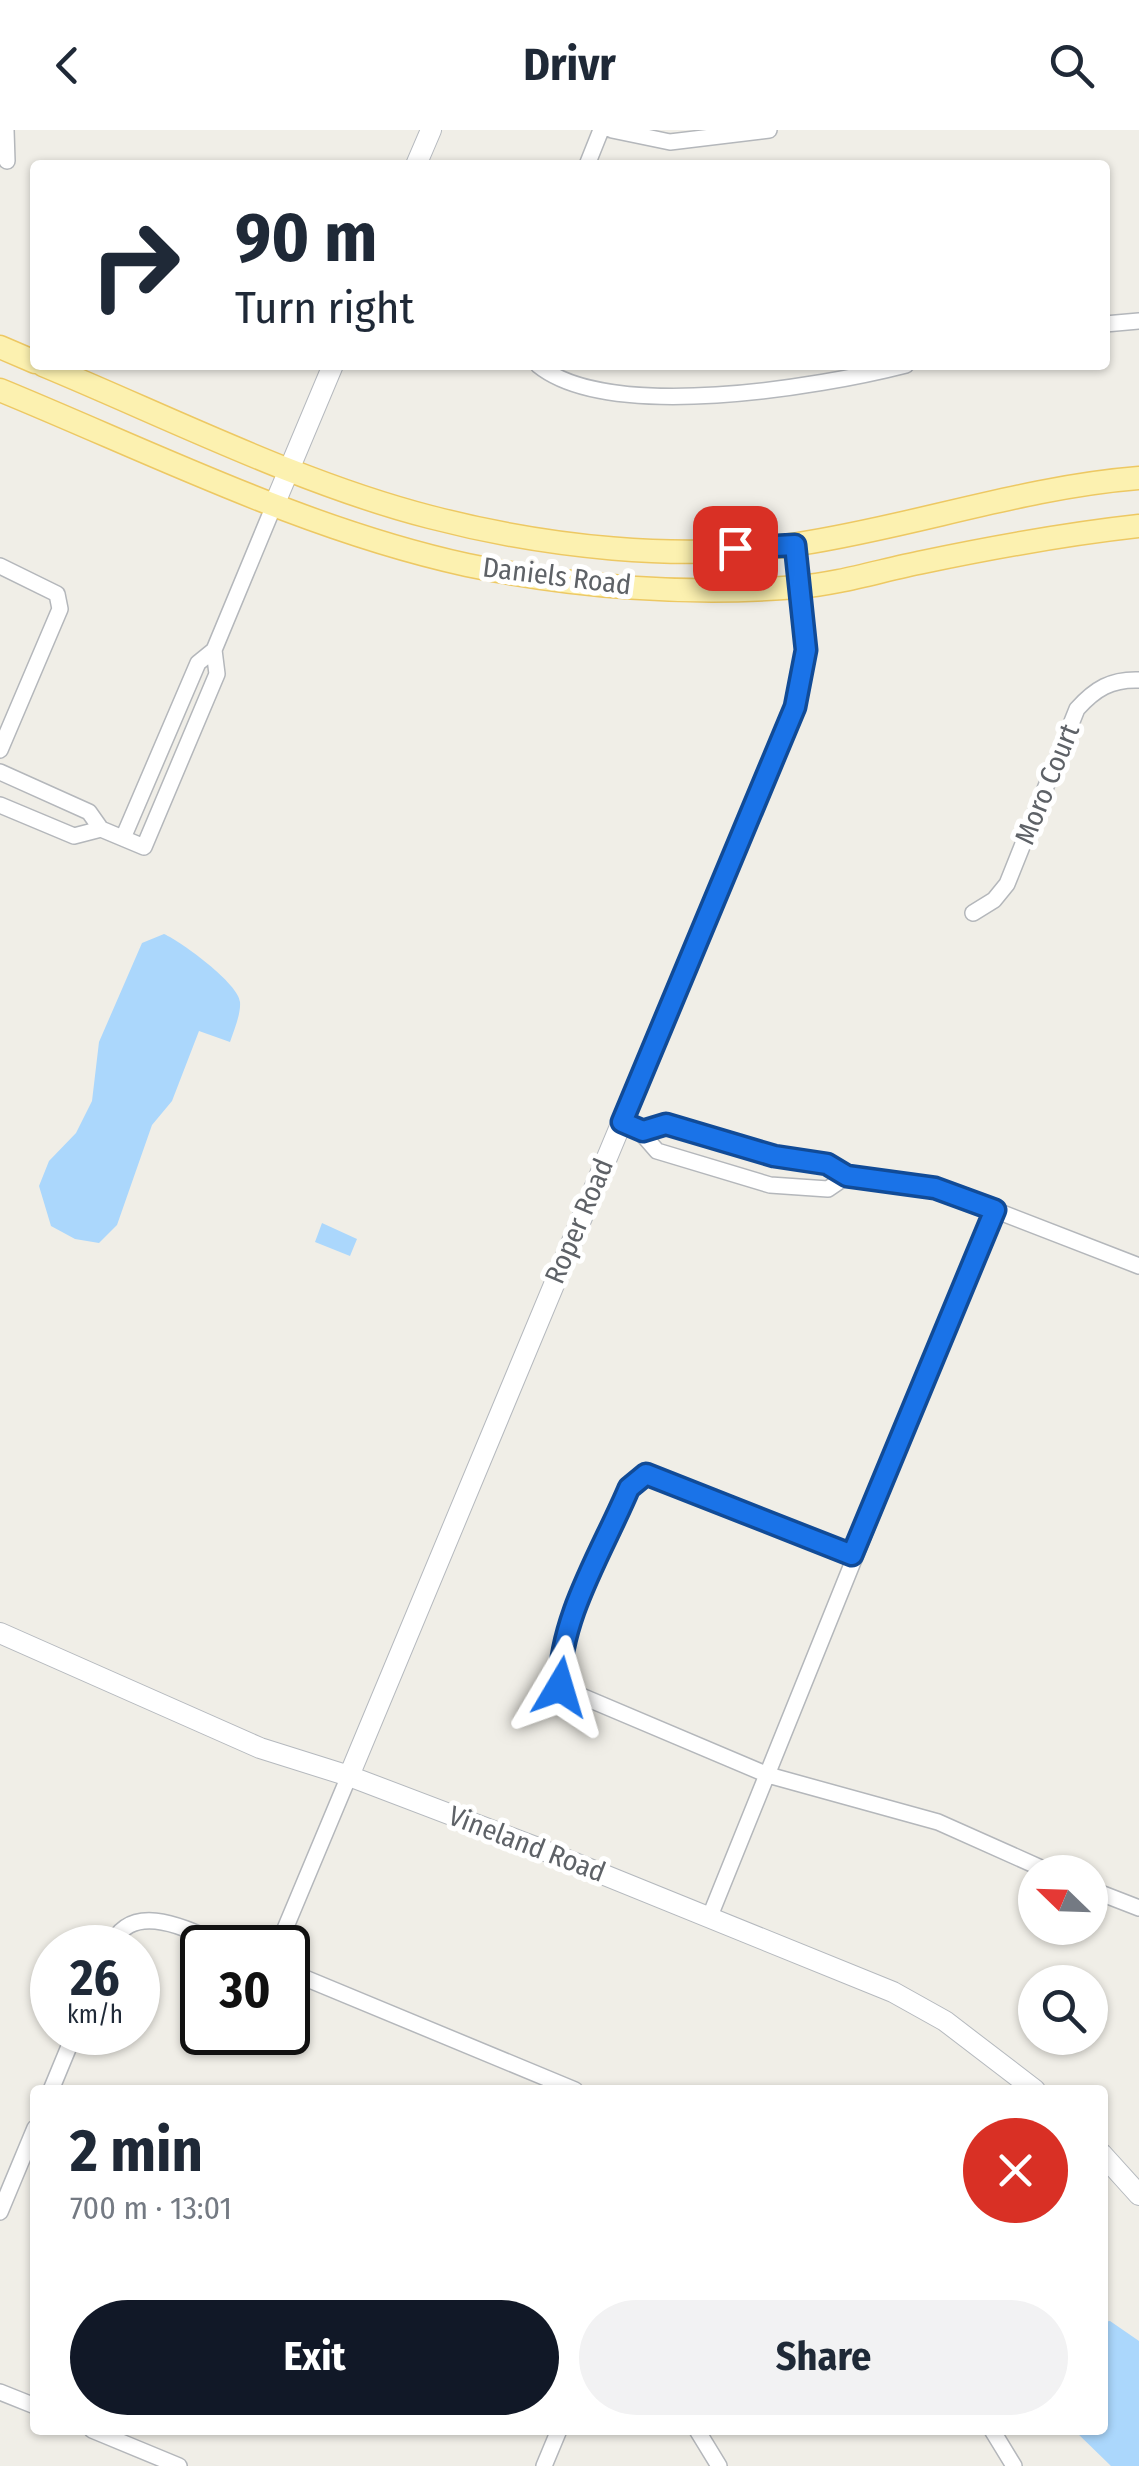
<!DOCTYPE html>
<html lang="en">
<head>
<meta charset="utf-8">
<style>
	:root { --surface:#fff; --page:#f2f2f3; --text:#1f2937; --muted:#747a83; --accent:#111827 }
	body { margin:0; font-family:"Fira Sans Condensed",sans-serif; background:var(--page); color:var(--text); height:100vh; display:flex; flex-direction:column; font-size:38px; white-space:nowrap }
	* { box-sizing:border-box; margin:0 }
	p { font-size:32px; color:var(--muted) }
	.icon { flex:none; width:55px; height:55px; fill:none; stroke:currentColor; stroke-width:2; stroke-linecap:round; stroke-linejoin:round }
	.map { position:relative; flex:1; overflow:hidden }
	.sheet { position:absolute; left:30px; top:1955px; width:1078px; height:350px; display:flex; flex-direction:column; background:var(--surface); border-radius:10px; box-shadow:0 2px 8px #0004 }
	.sheet>* { flex:none }
	.banner { position:absolute; left:30px; top:30px; width:1080px; height:210px; border-radius:10px; box-shadow:0 2px 8px #0004; background:#fff; color:var(--text); overflow:hidden }
	.needle { width:65px; rotate:293deg }
	.controls { position:absolute; left:1018px; top:1725px; display:grid; gap:20px }
	.controls a { display:grid; place-items:center; width:90px; height:90px; border-radius:50%; background:var(--surface); box-shadow:0 2px 8px #0004; font-size:50px }
	.speed { position:absolute; left:30px; top:1795px; display:flex; gap:20px; font-size:50px; font-weight:700; text-align:center }
	.speed>* { display:grid; place-content:center; width:130px; height:130px; border-radius:50%; background:var(--surface); box-shadow:0 2px 8px #0004; line-height:1 }
	.speed small { font-size:25px; font-weight:400 }
	.speed .limit { border:5px solid #111; border-radius:15px; background:#fff; color:#111 }
	.pin { position:absolute; display:grid; place-items:center; width:85px; height:85px; color:#fff; margin:-42px; border-radius:20px; box-shadow:0 5px 15px #0006 }
	.me { position:absolute; width:110px; margin:-55px; rotate:7deg; stroke-linejoin:round; filter:drop-shadow(0 0 8px #0008) }
	.turn { display:flex; align-items:center; gap:35px; height:210px; padding:0 40px; font-size:45px }
	.turn .icon { width:130px; height:130px; stroke-width:2.5 }
	.turn b { display:block; font-size:70px; line-height:85px }
	.round { display:grid; place-items:center; flex:none; width:105px; height:105px; border-radius:52px; background:var(--page) }
	.head { display:flex; align-items:center; justify-content:space-between; height:170px; padding:0 40px }
	h1 { font-size:60px; font-weight:700; line-height:75px }
	.primary-button { display:flex; gap:20px; margin-top:auto; padding:20px 40px }
	.primary-button a { flex:1; height:115px; border-radius:60px; background:var(--accent); color:#fff; font-size:40px; font-weight:700; line-height:115px; text-align:center }
	.primary-button a+a { background:var(--page); color:var(--text) }
	header { display:flex; justify-content:space-between; align-items:center; height:130px; padding:0 40px; background:var(--surface); font-size:45px; font-weight:700 }
	.map>svg:first-child { display:block }
	.water { fill:#abd7fc }
	.lines { fill:none; stroke-linecap:round; stroke-linejoin:round }
	.street-casing { stroke:#b4b7bb; stroke-width:18 }
	.secondary-casing { stroke:#b5b9be; stroke-width:22 }
	.primary-casing { stroke:#edc863; stroke-width:25 }
	.street { stroke:#fff; stroke-width:15 }
	.secondary { stroke:#fff; stroke-width:20 }
	.primary { stroke:#fcf1b0; stroke-width:22 }
	.route-casing { stroke:#114b97; stroke-width:25 }
	.route { stroke:#1a73e8; stroke-width:18 }
	.labels { text-anchor:middle; dominant-baseline:central; stroke-width:10; stroke-linejoin:round; paint-order:stroke }
	.street-label { font-size:28px; fill:#5e6267; stroke:#fff }
</style>
</head>
<body>
<header><svg class="icon" aria-label="back" viewBox="0 0 24 24"><path d="M15 5l-7 7 7 7"/></svg>Drivr<svg class="icon" aria-label="search" viewBox="0 0 24 24"><circle cx="10" cy="10" r="6"/><path d="M15 15l6 6"/></svg></header>
<div class="map">
<svg width="1139" height="2336" viewBox="0 0 1139 2336">
	<rect width="100%" height="100%" fill="#f0eee7"/>
	<!-- water -->
	<path class="water" d="M164 804C182 812 239 854 240 872 241 884 234 900 230 912L199 901 172 971 152 995 117 1095 99 1113 75 1109 51 1096 39 1056 49 1031 76 1003 92 971 99 912 142 813Z
		M322 1093 357 1109 350 1126 315 1112Z
		M1110 2191 1139 2211V2336H1111L1074 2300H1102L1103 2192Z"/>
	<g class="lines">
		<!-- street casing -->
		<g class="street-casing">
			<path id="street" d="M6 0 7 31
				M612 0 670 12 769 0
				M587 35 601 0
				M1105 194 1139 191
				M538 235C609 293 820 257 906 235
				M0 436 57 464 60 479 0 620
				M0 642 89 682 101 699 144 717 217 544 214 520
				M0 675 74 706 101 699
				M123 708 198 533 214 520 275 373
				M973 783 994 770 1007 754 1077 579C1095 559 1111 549 1139 550
				M637 998 657 1021 770 1055 828 1059 847 1046
				M643 1001 666 994 774 1026 827 1033 847 1046 935 1057 1139 1136
				M852 1425 646 1344 629 1358C603 1419 558 1490 560 1557L768 1645 938 1692 1050 1742
				M1090 1759 1139 1778
				M710 1786 995 1080
				M110 1818C132 1765 194 1803 230 1818
				M277 1818 349 1646
				M288 1841 575 1960
				M51 1960 75 1902
				M0 2082 35 1998
				M0 2262 35 2276
				M92 2300 179 2336
				M697 2300 719 2336
				M992 2300 1014 2336
				M544 2336 559 2300"/>
		</g>
		<!-- secondary casing -->
		<g class="secondary-casing">
			<path id="secondary" d="M416 35 431 0
				M275 373 333 235
				M0 1503 260 1618 349 1646 533 1716 893 1862 945 1891 1035 1960
				M349 1646 795 577 806 520 795 415
				M1102 2024 1139 2065"/>
		</g>
		<!-- primary casing -->
		<g class="primary-casing">
			<path id="primary" d="M0 217 35 232
				M43 235C166 286 301 354 430 387 545 417 680 432 798 414 911 397 1024 357 1139 348
				M0 260C151 322 306 400 467 435 573 457 689 466 797 457 839 454 882 440 923 432 995 417 1066 404 1139 396"/>
		</g>
		<!-- street -->
		<use href="#street" class="street"/>
		<!-- secondary -->
		<use href="#secondary" class="secondary"/>
		<!-- primary -->
		<use href="#primary" class="primary"/>
	</g>
	<g class="lines">
		<!-- route casing -->
		<g class="route-casing">
			<path id="route" d="M560 1557C558 1490 603 1420 629 1358L646 1344 852 1425 995 1080 935 1058 847 1046 827 1034 774 1026 666 994 643 1001 622 992 795 577 806 520 795 415 735 418"/>
		</g>
		<!-- route -->
		<use href="#route" class="route"/>
	</g>
	<g class="labels">
		<!-- street labels -->
		<g class="street-label">
			<text transform="translate(557 446) rotate(7)">Daniels Road</text>
			<text transform="translate(1047 654) rotate(-68)">Moro Court</text>
			<text transform="translate(579 1091) rotate(-67)">Roper Road</text>
			<text transform="translate(527 1714) rotate(21)">Vineland Road</text>
		</g>
	</g>
</svg>
<div class="controls">
<a><svg class="needle" viewBox="-14 -14 28 28"><path d="M0-13l5 13h-10z" fill="#e53935"/><path d="M0 13l5-13h-10z" fill="#747a83"/></svg></a>
<a><svg class="icon" aria-label="search" viewBox="0 0 24 24"><circle cx="10" cy="10" r="6"/><path d="M15 15l6 6"/></svg></a>
</div>
<div class="speed"><div>26<small>km/h</small></div><div class="limit">30</div></div>
<div class="pin" style="left:735px;top:418px;background:#d93025"><svg class="icon" aria-label="arrive" viewBox="0 0 24 24"><path d="M6 21V4h12l-3 4 3 4H6"/></svg></div>
<svg class="me" style="left:560px;top:1557px" viewBox="-20 -20 40 40"><path d="M0-17L14 15 0 8-14 15z" fill="#1a73e8" stroke="#fff" stroke-width="4"/></svg>
<div class="banner">
<div class="turn"><svg class="icon" aria-label="right" viewBox="0 0 24 24"><path d="M7 20v-9h11M14 6l5 5-5 5"/></svg><div><b>90 m</b>Turn right</div></div>
</div>
<section class="sheet">
<div class="head"><div><h1>2 min</h1><p>700 m · 13:01</p></div><a class="round" style="background:#d93025;color:#fff"><svg class="icon" aria-label="close" viewBox="0 0 24 24"><path d="M6 6l12 12M18 6L6 18"/></svg></a></div>
<div class="primary-button"><a>Exit</a><a>Share</a></div>
</section>
</div>
</body>
</html>
